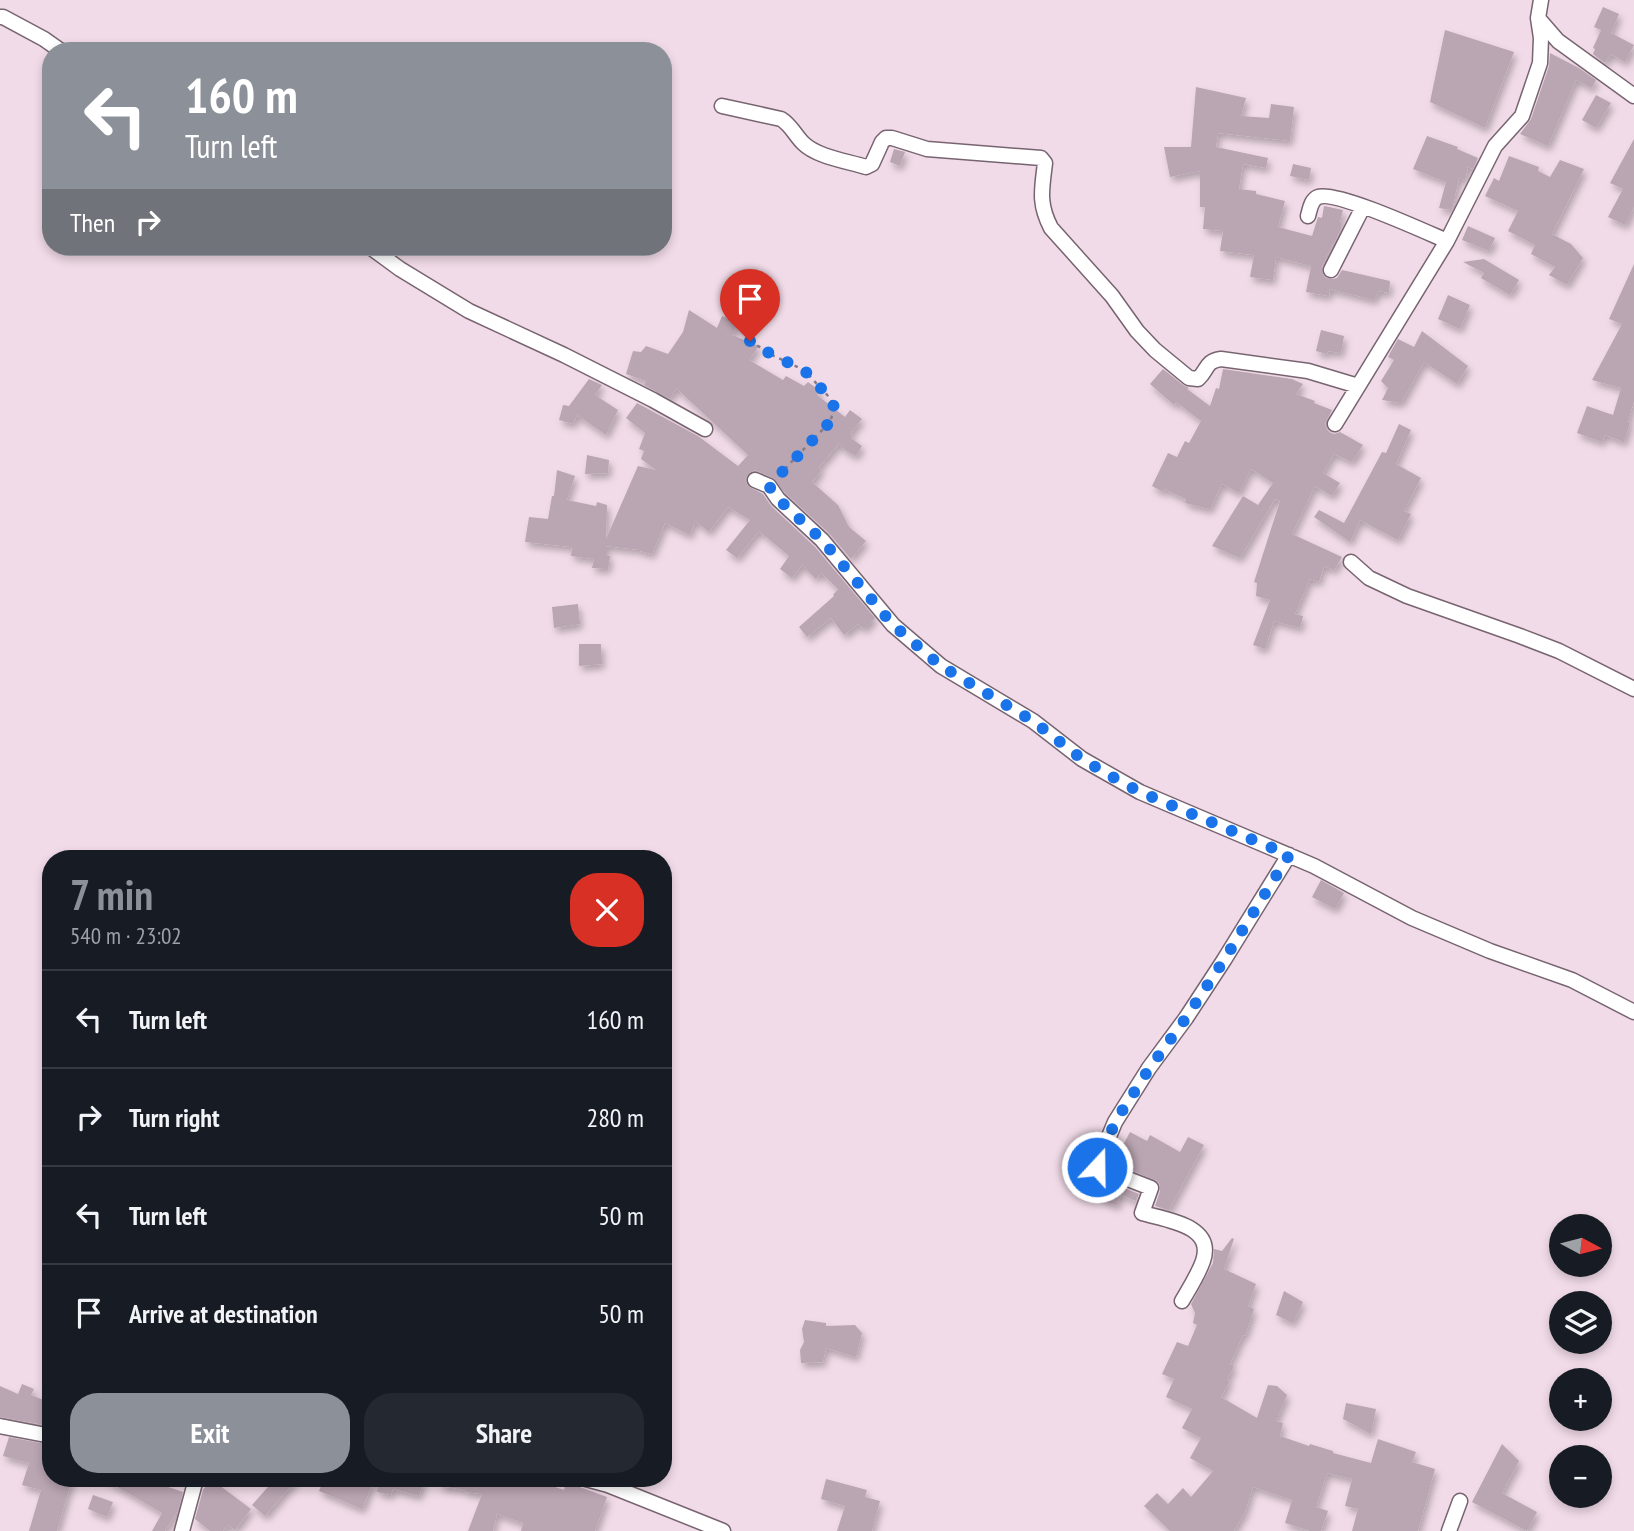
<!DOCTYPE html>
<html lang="en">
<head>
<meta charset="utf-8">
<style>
	:root { --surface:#171b24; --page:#242831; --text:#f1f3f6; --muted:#9ea1a6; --line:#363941; --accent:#8c9099 }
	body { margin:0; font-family:"PT Sans Narrow",sans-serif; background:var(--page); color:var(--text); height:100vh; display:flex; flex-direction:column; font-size:26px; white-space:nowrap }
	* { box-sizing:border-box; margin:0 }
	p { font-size:23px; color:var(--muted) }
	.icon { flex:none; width:38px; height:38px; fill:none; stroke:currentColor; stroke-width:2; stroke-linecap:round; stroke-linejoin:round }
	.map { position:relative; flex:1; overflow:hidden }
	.side { position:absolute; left:42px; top:850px; width:630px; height:637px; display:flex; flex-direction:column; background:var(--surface); border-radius:28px; box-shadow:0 4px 10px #0003 }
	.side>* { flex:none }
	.top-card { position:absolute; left:42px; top:42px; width:630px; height:214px; border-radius:28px; box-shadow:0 4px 10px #0003; background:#8c9099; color:#fff; overflow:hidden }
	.needle { width:46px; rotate:97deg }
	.tools { position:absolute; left:1549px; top:1214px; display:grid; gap:14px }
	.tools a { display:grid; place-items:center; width:63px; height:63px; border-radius:50%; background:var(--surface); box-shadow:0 4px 10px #0003; font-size:35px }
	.pin { position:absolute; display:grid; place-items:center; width:60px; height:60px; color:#fff; margin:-72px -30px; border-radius:50% 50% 50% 0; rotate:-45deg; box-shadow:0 0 7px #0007 }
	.pin .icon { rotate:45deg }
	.me { position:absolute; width:77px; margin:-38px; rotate:21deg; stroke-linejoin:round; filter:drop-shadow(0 0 5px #0008) }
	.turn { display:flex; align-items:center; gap:24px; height:147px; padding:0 28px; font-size:32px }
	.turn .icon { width:91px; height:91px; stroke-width:2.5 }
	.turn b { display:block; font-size:49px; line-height:60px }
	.then { display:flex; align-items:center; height:66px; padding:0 28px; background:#0003; gap:14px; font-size:26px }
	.round { display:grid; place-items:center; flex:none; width:74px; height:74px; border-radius:28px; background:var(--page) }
	.overview { display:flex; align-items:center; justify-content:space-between; height:119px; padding:0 28px }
	h1 { font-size:42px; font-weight:600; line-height:52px; color:var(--accent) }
	.action { display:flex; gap:14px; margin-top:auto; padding:14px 28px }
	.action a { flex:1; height:80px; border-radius:28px; background:var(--accent); color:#fff; font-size:28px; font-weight:600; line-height:80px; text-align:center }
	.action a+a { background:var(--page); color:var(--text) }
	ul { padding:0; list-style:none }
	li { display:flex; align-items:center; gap:21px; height:98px; padding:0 28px; border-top:2px solid var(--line) }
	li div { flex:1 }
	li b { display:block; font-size:26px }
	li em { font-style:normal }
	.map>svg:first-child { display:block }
	.building { fill:#baa5b2; filter:url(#shadow) }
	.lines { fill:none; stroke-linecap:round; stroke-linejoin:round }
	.minor-casing { stroke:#776470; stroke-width:17 }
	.path { stroke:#897a83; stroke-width:2.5; stroke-dasharray:3.5 5; stroke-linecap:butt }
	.minor { stroke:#fff; stroke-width:14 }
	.route { stroke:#1a73e8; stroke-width:12; stroke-dasharray:0 21.6 }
</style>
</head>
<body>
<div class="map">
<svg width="1634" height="1531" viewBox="0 0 1634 1531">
	<defs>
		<filter id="shadow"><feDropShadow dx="3" dy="5" stdDeviation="3.5" flood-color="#0004"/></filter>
	</defs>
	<rect width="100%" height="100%" fill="#f1dbe8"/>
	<!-- building -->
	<path class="building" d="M1603 7 1619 14 1611 33 1634 45 1625 62 1611 54 1605 63 1593 54 1595 49 1593 48 1601 30 1594 27Z
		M1445 30 1514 52 1485 128 1430 102Z
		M1550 53 1579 68 1596 80 1592 88 1576 80 1548 146 1520 134 1531 119 1549 66Z
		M1196 87 1246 98 1241 116 1269 118 1271 104 1294 107 1290 141 1218 133 1216 147 1268 158 1266 168 1243 164 1239 189 1256 191V194L1285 201 1278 227 1312 236 1318 217 1322 218 1324 206 1343 210 1340 222 1342 223 1341 229 1322 266 1323 275 1326 278 1332 279 1337 278 1342 270 1390 281 1389 293 1379 291 1374 300 1330 289 1329 296 1306 292 1311 266 1276 257 1273 280 1250 277 1254 255 1220 251 1223 231 1203 229 1205 207H1200V171L1170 177 1164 147H1191Z
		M1596 95 1611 103 1596 128 1582 120Z
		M1427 136 1458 147 1457 149 1478 158 1473 169 1468 167 1465 180 1459 178 1452 210 1439 208 1446 182 1413 169Z
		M1634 139V207L1625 225 1608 217 1623 189 1610 183Z
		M894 149 905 152 900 166 890 162Z
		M1509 156 1539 167 1538 171 1550 177 1560 160 1584 169 1552 234 1571 244 1583 258 1567 285 1549 275 1555 267 1531 254 1535 245 1508 231 1518 211 1485 196 1494 178 1499 181Z
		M1293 164 1311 168 1309 180 1290 176Z
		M1468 226 1495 238 1489 251 1462 240Z
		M1484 259 1519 280 1510 295 1481 278 1484 273 1463 262Z
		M1634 264V401L1628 422 1630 423 1624 442 1605 435 1602 442 1577 433 1587 406 1613 415 1621 388 1592 380 1622 324 1609 319Z
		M1448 295 1470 305 1460 329 1438 319Z
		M689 310 717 328 722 316 738 323 732 335 759 346 749 360 783 380 786 376 804 386 808 382 820 391 817 395 845 417 850 410 862 419 850 434 853 435 851 438 862 446 856 456 846 451 839 444 819 467 821 471 812 482 838 505 849 527 866 541 851 559 829 533 785 493 773 478 755 470 749 473 745 480 748 486 763 494 771 506 815 547 875 618 864 629 858 624 844 635 831 618 807 637 799 627 834 596 833 595 838 589 821 573 816 579 802 565 792 578 780 569 789 556 759 531 737 558 726 550 750 520 728 507 709 532 695 521 690 535 665 523 652 554 640 551V550L606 546V555L610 556 608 569 592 568 594 559 571 556 572 547 525 542 529 517 548 519 552 496H554L557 470 575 476 567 500 596 506 597 502 607 505 606 539 638 466 656 470 641 459 644 451 639 449 645 433 626 418 637 403 698 436 738 466 748 455 676 388 670 399 644 385 646 381 626 374 633 351 641 352 646 346 668 354 683 332Z
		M1321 330 1344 336 1341 353 1328 351 1327 354 1316 351Z
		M1422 331 1468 366 1457 384 1424 362 1401 403 1382 400 1388 388 1381 381 1394 360 1388 357 1390 353 1398 339 1414 347Z
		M1163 369 1183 385 1189 388 1187 389 1210 406 1216 388 1219 389 1223 369 1292 379 1303 384 1296 394 1315 401 1314 403 1332 410 1325 423 1326 428 1329 432 1334 434 1340 432 1363 445 1352 462 1334 454 1323 473 1340 483 1332 496 1315 486 1292 534 1342 557 1334 570 1324 566 1319 582 1310 579 1295 614 1303 616 1300 628 1274 621 1265 649 1253 645 1270 600 1256 596 1257 583 1254 582 1280 501 1275 499 1240 558 1212 546 1243 496 1258 505 1273 483 1251 469 1239 493 1222 484 1210 509 1185 503 1186 499 1164 489 1163 492 1152 486 1168 453 1177 457 1185 441 1189 443 1201 421 1176 402 1174 405 1150 384Z
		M589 379 602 385 595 395 618 410 606 435 577 415 573 424 559 420 563 405 569 406Z
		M1399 424 1411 430 1396 464 1421 478 1404 511 1411 514 1398 540 1360 520 1350 542 1314 517 1319 510 1344 523 1382 452 1386 453Z
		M587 455 609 460 608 473 585 474Z
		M578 604 580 624 554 628 552 607Z
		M579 644H601L602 664 579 666Z
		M1321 880 1344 893 1335 909 1312 897Z
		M1130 1132 1147 1141 1150 1135 1180 1152 1188 1137 1204 1145 1169 1210 1155 1206 1160 1191V1186L1158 1181 1128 1169 1133 1160 1119 1153Z
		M1109 1182 1139 1194 1136 1201 1121 1195 1117 1206 1101 1200Z
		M1232 1238 1234 1239 1224 1269 1256 1284 1248 1306 1254 1309 1245 1336 1243 1335 1230 1364 1234 1366 1227 1380 1230 1381 1221 1397 1257 1418 1268 1385 1277 1386 1287 1395 1276 1421 1283 1423 1280 1436 1309 1446 1310 1444 1333 1451V1453L1371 1463 1378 1439 1416 1452 1412 1462 1435 1469 1418 1531H1352L1358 1509 1345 1506 1352 1479 1327 1473 1316 1507 1328 1511 1321 1531H1310L1285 1523 1292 1500 1253 1487 1245 1512 1234 1531H1170L1144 1506 1157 1493 1168 1504 1183 1488 1191 1497 1213 1471 1190 1458 1201 1438 1182 1428 1192 1409 1166 1397 1174 1379 1162 1374 1177 1342 1188 1346 1197 1325 1193 1323 1195 1313 1191 1304 1213 1263 1214 1249 1222 1251Z
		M1284 1291 1303 1302 1293 1323 1276 1315Z
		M805 1320 826 1323V1326L855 1325 862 1333 856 1357 826 1348 823 1362 801 1363 800 1350 804 1342 802 1329Z
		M22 1384 34 1389 31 1395 51 1403V1426L0 1417V1386L18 1394Z
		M1346 1403 1376 1409 1371 1434 1343 1419Z
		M9 1437 51 1445V1479H72L57 1531H29L41 1490 22 1485 29 1463 3 1456Z
		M1502 1444 1519 1461 1502 1493 1537 1512 1527 1531 1472 1502Z
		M104 1479H163L159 1484 183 1492 178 1511 165 1531H152L162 1513Z
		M211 1479 251 1509 235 1530 228 1525 223 1531H210L195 1519 203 1490Z
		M275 1479H297L265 1516 252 1505Z
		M324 1479 342 1485 344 1479H364L370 1481V1479H424L419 1496 393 1489 391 1495 377 1492 378 1485 373 1483 362 1509 319 1491Z
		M440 1479H531L564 1490 566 1482 607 1497 595 1531H521L523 1523 497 1514 493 1531H468L482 1494 465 1492 466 1490 440 1486Z
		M826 1479 867 1490 865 1497 880 1501 872 1531H837L845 1506 821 1499Z
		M93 1495 113 1502 107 1517 88 1509Z"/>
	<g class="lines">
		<!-- minor casing -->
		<g class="minor-casing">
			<path id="minor" d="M1541 0 1538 18 1558 41 1634 96
				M0 17H3L44 39 61 51
				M722 106 781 119C791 125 795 135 803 143 817 157 847 161 866 167L872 164 882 142 886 138H892L927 149 1041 158 1045 163C1042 189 1038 203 1051 228L1112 296 1137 331 1155 350 1189 378 1198 379C1208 370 1205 361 1221 359L1308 371 1358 386
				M1308 216C1310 209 1311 200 1318 197 1335 190 1426 232 1447 241
				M370 247 400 269 469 311 564 355 653 400 705 429
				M1331 270 1363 207
				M1335 424 1447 241 1495 146 1522 116 1540 63 1541 38 1538 18
				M755 480 769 486 778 499 822 540 893 625 941 666 1033 721 1082 759 1140 792 1314 866 1412 918 1490 951 1572 980 1634 1012
				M1351 562 1369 578 1407 596 1520 636 1559 651 1634 689
				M1182 1301C1189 1289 1198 1275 1203 1261 1215 1225 1166 1220 1142 1213L1151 1188 1097 1167 1098 1163 1115 1122 1149 1068 1186 1018 1224 960 1289 855
				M0 1426 51 1436
				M586 1479 608 1485 723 1531
				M182 1531 196 1479
				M1449 1531 1460 1501"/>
		</g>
		<!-- path -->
		<path class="path" d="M750 341 774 356 804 370 830 398 835 409 829 423 778 476"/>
		<!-- minor -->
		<use href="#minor" class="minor"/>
	</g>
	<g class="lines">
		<!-- route -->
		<path class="route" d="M750 341 774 356 804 370 830 398 835 409 829 423 769 486 778 499 822 540 893 625 941 666 1033 721 1082 759 1116 779 1140 792 1289 855 1224 960 1186 1018 1149 1069 1115 1122 1097 1167"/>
	</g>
</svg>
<div class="tools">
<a><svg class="needle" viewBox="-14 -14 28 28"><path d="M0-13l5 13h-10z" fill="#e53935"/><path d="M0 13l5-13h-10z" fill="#9ea1a6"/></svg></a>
<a><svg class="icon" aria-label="layers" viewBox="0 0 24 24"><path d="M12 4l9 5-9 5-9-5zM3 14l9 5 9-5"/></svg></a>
<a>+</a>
<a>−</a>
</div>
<div class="pin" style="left:750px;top:341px;background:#d93025"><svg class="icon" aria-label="arrive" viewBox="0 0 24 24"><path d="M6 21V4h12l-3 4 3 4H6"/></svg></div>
<svg class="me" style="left:1097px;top:1167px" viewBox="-20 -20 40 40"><circle r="17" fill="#1a73e8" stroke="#fff" stroke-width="3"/><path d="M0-11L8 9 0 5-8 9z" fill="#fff"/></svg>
<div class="top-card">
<div class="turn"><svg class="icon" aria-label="left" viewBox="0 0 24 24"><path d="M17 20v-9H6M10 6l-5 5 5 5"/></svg><div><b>160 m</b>Turn left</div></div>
<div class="then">Then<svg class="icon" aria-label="right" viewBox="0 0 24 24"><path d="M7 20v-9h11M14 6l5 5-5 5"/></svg></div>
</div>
<section class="side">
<div class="overview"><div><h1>7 min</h1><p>540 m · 23:02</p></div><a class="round" style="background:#d93025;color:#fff"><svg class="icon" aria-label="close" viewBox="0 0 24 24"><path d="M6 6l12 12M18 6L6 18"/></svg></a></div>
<ul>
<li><svg class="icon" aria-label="left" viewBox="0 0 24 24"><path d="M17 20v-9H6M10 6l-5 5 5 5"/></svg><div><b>Turn left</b></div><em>160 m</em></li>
<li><svg class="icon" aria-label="right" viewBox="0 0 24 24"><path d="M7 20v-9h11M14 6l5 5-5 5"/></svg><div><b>Turn right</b></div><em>280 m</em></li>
<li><svg class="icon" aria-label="left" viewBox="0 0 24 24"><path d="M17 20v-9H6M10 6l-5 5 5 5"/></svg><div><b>Turn left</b></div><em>50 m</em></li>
<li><svg class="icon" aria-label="arrive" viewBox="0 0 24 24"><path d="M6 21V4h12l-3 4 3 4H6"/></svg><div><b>Arrive at destination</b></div><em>50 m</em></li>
</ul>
<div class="action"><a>Exit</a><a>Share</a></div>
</section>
</div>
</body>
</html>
